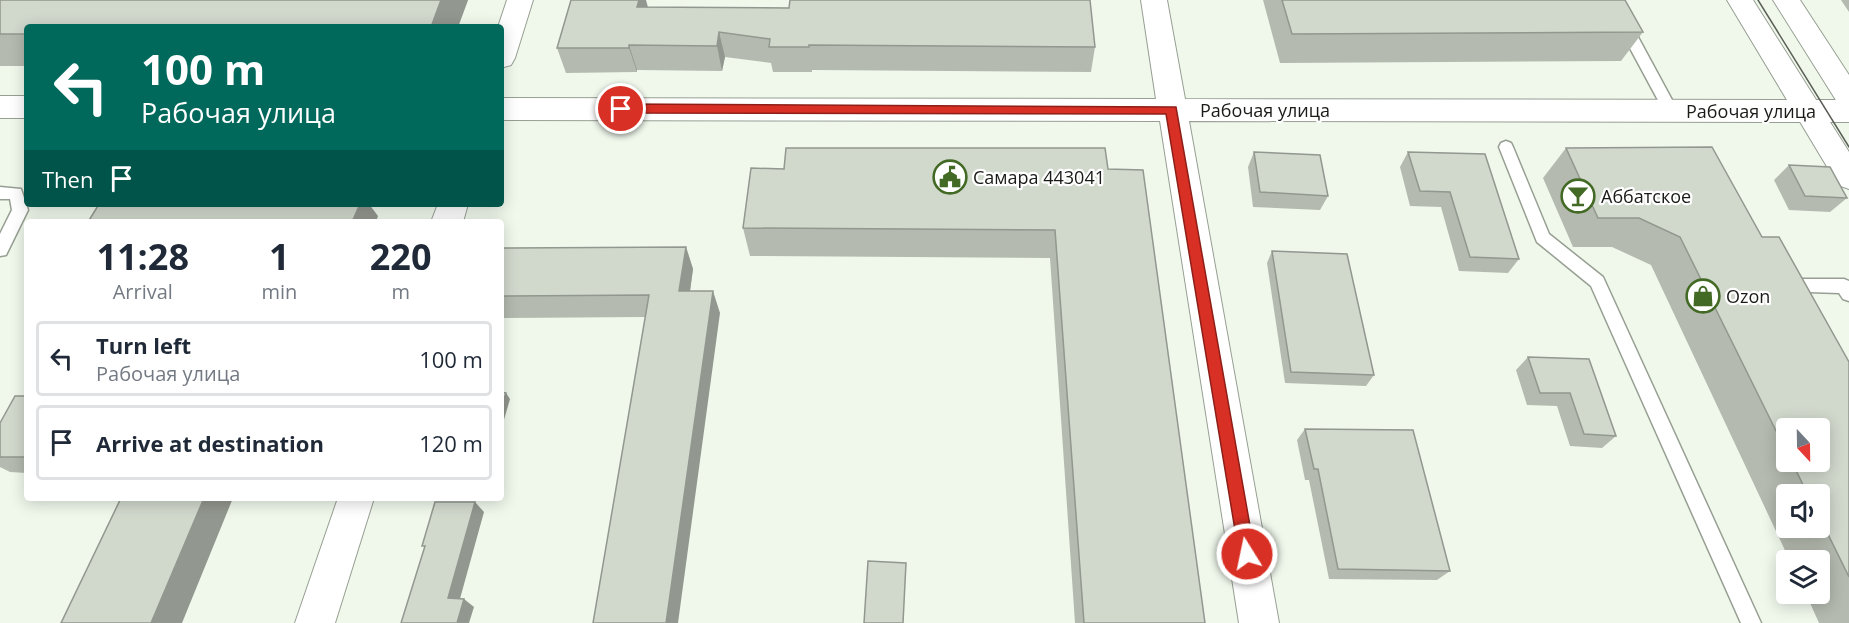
<!DOCTYPE html>
<html lang="en">
<head>
<meta charset="utf-8">
<style>
	:root { --surface:#fff; --page:#f2f2f3; --text:#1f2937; --muted:#747a83; --line:#e0e1e3 }
	body { margin:0; font-family:"Open Sans",sans-serif; background:var(--page); color:var(--text); height:100vh; display:flex; flex-direction:column; font-size:22px; white-space:nowrap }
	* { box-sizing:border-box; margin:0 }
	p { font-size:20px; color:var(--muted) }
	.icon { flex:none; width:33px; height:33px; fill:none; stroke:currentColor; stroke-width:2; stroke-linecap:round; stroke-linejoin:round }
	.map { position:relative; flex:1; overflow:hidden }
	.side { position:absolute; left:24px; top:219px; width:480px; height:282px; display:flex; flex-direction:column; background:var(--surface); border-radius:6px; box-shadow:0 3px 15px #0003 }
	.side>* { flex:none }
	.guide { position:absolute; left:24px; top:24px; width:480px; height:183px; border-radius:6px; box-shadow:0 3px 15px #0003; background:#00695c; color:#fff; overflow:hidden }
	.needle { width:39px; rotate:158deg }
	.buttons { position:absolute; left:1776px; top:418px; display:grid; gap:12px }
	.buttons a { display:grid; place-items:center; width:54px; height:54px; border-radius:6px; background:var(--surface); box-shadow:0 3px 15px #0003; font-size:30px }
	.pin { position:absolute; display:grid; place-items:center; width:51px; height:51px; color:#fff; margin:-26px; border:3px solid #fff; border-radius:50%; box-shadow:0 2px 6px #0007 }
	.me { position:absolute; width:66px; margin:-33px; rotate:350deg; stroke-linejoin:round; filter:drop-shadow(0 0 4px #0008) }
	.turn { display:flex; align-items:center; gap:21px; height:126px; padding:0 18px; font-size:27px }
	.turn .icon { width:78px; height:78px; stroke-width:2.5 }
	.turn b { display:block; font-size:42px; line-height:51px }
	.then { display:flex; align-items:center; height:57px; padding:0 18px; background:#0003; gap:12px; font-size:22px }
	.eta { display:flex; justify-content:space-evenly; align-items:center; height:102px; text-align:center }
	.eta b { font-size:36px; font-weight:700; line-height:42px }
	ul { padding:0; list-style:none }
	li { display:flex; align-items:center; gap:18px; height:75px; margin:0 12px 9px; padding:0 6px; border:3px solid var(--line); border-radius:6px }
	li div { flex:1 }
	li b { display:block; font-size:22px }
	li em { font-style:normal }
	.map>svg:first-child { display:block }
	.lines { fill:none; stroke-linecap:round; stroke-linejoin:round }
	.service-casing { stroke:#979f93; stroke-width:3 }
	.minor-casing { stroke:#979f93; stroke-width:2 }
	.secondary-casing { stroke:#979f93; stroke-width:2 }
	.service { fill:#fff; fill-rule:evenodd }
	.minor { fill:#fff; fill-rule:evenodd }
	.secondary { fill:#fff; fill-rule:evenodd }
	.tram { stroke:#5b5f58; stroke-width:1.5 }
	.wall { fill:#b4baaf; fill-rule:evenodd }
	.shaded-wall { fill:#92978f }
	.building { fill:#d1d8cc; stroke:#92978f; stroke-width:1.5 }
	.route { fill:#d93025; stroke:#8d1f18; stroke-width:1.5 }
	.labels { text-anchor:middle; dominant-baseline:central; stroke-width:4.5; stroke-linejoin:round; paint-order:stroke }
	.street-label { font-size:18px; fill:#191b17; stroke:#fff }
	.poi-label { font-size:18px; fill:#191b17; stroke:#fff; text-anchor:start }
</style>
</head>
<body>
<div class="map">
<svg width="1849" height="623" viewBox="0 0 1849 623">
	<rect width="100%" height="100%" fill="#f0f8ec"/>
	<g class="lines">
		<!-- service casing -->
		<g class="service-casing">
			<path id="service" d="M1604 0H1618L1678 111 1676 115H1666Z
				M1506 141 1511 143 1513 147 1549 234 1603 277 1761 623H1741L1591 286 1537 242 1499 147 1501 143Z
				M0 187 21 189 28 210 6 255 0 256V234L12 210 10 199H0Z
				M1784 279H1844L1849 281V301L1843 299 1839 293 1778 291 1776 286 1778 281Z"/>
		</g>
		<!-- minor casing -->
		<g class="minor-casing">
			<path id="minor" d="M507 0H533L515 58 511 65 501 68V27H498Z
				M1141 0H1167L1185 99 1849 100V122L1189 121 1279 623H1239L1160 121 501 120V98L1156 99Z
				M0 96H27V118H0Z
				M438 204H468L463 222H431Z
				M338 498H374L335 623H295Z"/>
		</g>
		<!-- secondary casing -->
		<g class="secondary-casing">
			<path id="secondary" d="M1727 0H1753L1849 152V189L1838 185Z
				M1773 0H1800L1849 75V108L1839 105Z"/>
		</g>
		<!-- service -->
		<use href="#service" class="service"/>
		<!-- minor -->
		<use href="#minor" class="minor"/>
		<!-- secondary -->
		<use href="#secondary" class="secondary"/>
		<!-- tram -->
		<path class="tram" d="M1758 0 1849 147"/>
	</g>
	<!-- wall -->
	<path class="wall" d="M0 0H468L458 27H27V66H0Z
		M1263 0H1625L1643 32 1621 61 1280 63Z
		M1841 0H1849V12Z
		M648 7 1095 47 1091 72 812 70V72H773L771 63 725 57 722 71 637 70V72L566 73 557 48Z
		M1566 148 1762 237 1849 362V623H1819L1806 594H1820V561H1790L1651 265 1612 247H1573L1543 178ZM1786 429 1820 462H1786ZM1786 495H1820V528H1786Z
		M1254 152 1328 196 1320 210 1253 207 1248 167Z
		M1408 152 1519 259 1508 273 1459 271 1441 207 1410 206 1400 167Z
		M1789 165 1847 198 1830 212 1789 210 1774 180Z
		M1108 169 1205 623H1075L1050 258 750 256 743 228Z
		M686 247 693 269 690 291 720 313 645 317 503 318 501 314V255Z
		M1272 251 1374 375 1366 386 1285 383 1267 263Z
		M1528 357 1589 359 1616 436 1602 448 1570 446 1557 406 1527 405 1516 370Z
		M27 396V473L10 472 0 467V423Z
		M1305 429 1450 571 1437 580 1329 579 1309 480H1305L1297 440Z"/>
	<!-- shaded-wall -->
	<path class="shaded-wall" d="M441 0H468L458 27H431Z
		M639 0H646L649 11 637 7Z
		M719 32 725 57 722 71 717 46Z
		M629 45 637 70V72L629 48Z
		M360 204H369L378 216 376 222H352Z
		M686 247 693 269 687 313 679 291Z
		M713 291 720 313 678 623H666Z
		M506 393 510 399 501 430V407Z
		M204 498H233L182 623H151Z
		M475 502 484 512 458 606 448 598Z
		M464 599 474 607 469 623H457Z"/>
	<!-- building -->
	<path class="building" d="M0 0H441L431 27H27V34H0Z
		M571 0H639L637 7 789 8 790 0H1090L1095 47 809 45V47H769L770 39 719 32 717 46 629 45V48H557Z
		M1282 0H1625L1643 32 1292 34Z
		M1712 147 1762 237H1779L1849 362V577L1820 518V495H1808L1792 462H1820V429H1786V451L1680 237 1639 218H1598L1566 148Z
		M786 148H1105L1108 169 1143 170 1205 623H1084L1055 230 743 228 751 168 784 169Z
		M1254 152 1320 155 1328 196 1260 192Z
		M1408 152 1485 154 1519 259 1470 257 1450 192 1420 191Z
		M1789 165 1830 167 1847 198 1805 196Z
		M99 204H360L352 222H88Z
		M686 247 679 291H713L666 623H593L649 295 501 296V255L503 248Z
		M1272 251 1347 254 1374 375 1291 372Z
		M1528 357 1589 359 1616 436 1584 434 1570 393H1540Z
		M501 392 506 393 501 407Z
		M15 396H27V457H0V423Z
		M1305 429 1413 430 1450 571 1338 569 1318 469H1314Z
		M121 498H204L151 623H61Z
		M435 502H475L448 598 464 599 457 623H401L425 546H422Z
		M868 561 906 563 903 623H864Z"/>
	<!-- route -->
	<path class="route" d="M621 104 1176 107 1255 554 1253 560 1247 562 1242 560 1239 554 1166 114 621 113 615 109Z"/>
	<!-- icons -->
	<defs>
		<g id="civic-ring" transform="scale(1.725)"><circle r="9.5" fill="#fff" stroke="#436a25" stroke-width="1.5"/><path d="M-.6-6.5H3V-4.5H.6V-3L4-1V1h2V6H-6V1h2V-1L-.6-3ZM-1.2 2.5V6h2.4V2.5Z" fill="#436a25"/></g>
		<g id="bar-ring" transform="scale(1.725)"><circle r="9.5" fill="#fff" stroke="#436a25" stroke-width="1.5"/><path d="M-6-5H6L.8 .8V4.5H3.5V6h-7V4.5H-.8V.8Z" fill="#436a25"/></g>
		<g id="shop-ring" transform="scale(1.725)"><circle r="9.5" fill="#fff" stroke="#436a25" stroke-width="1.5"/><path d="M-5-2.5h2.3a2.7 3.5 0 0 1 5.4 0H5L5.5 6h-11ZM-1.5-2.5h3a1.5 2.3 0 0 0-3 0Z" fill="#436a25"/></g>
	</defs>
	<g fill-rule="evenodd">
		<use href="#civic-ring" x="950" y="177"/>
		<use href="#bar-ring" x="1578" y="196"/>
		<use href="#shop-ring" x="1703" y="296"/>
	</g>
	<g class="labels">
		<!-- street labels -->
		<g class="street-label">
			<text x="1265" y="110">Рабочая улица</text>
			<text x="1751" y="111">Рабочая улица</text>
		</g>
		<!-- poi labels -->
		<g class="poi-label">
			<text x="973" y="177">Самара 443041</text>
			<text x="1601" y="196">Аббатское</text>
			<text x="1726" y="296">Ozon</text>
		</g>
	</g>
</svg>
<div class="buttons">
<a><svg class="needle" viewBox="-14 -14 28 28"><path d="M0-13l5 13h-10z" fill="#e53935"/><path d="M0 13l5-13h-10z" fill="#747a83"/></svg></a>
<a><svg class="icon" aria-label="sound" viewBox="0 0 24 24"><path d="M4 9h4l5-4v14l-5-4H4zM17 9q2 3 0 6"/></svg></a>
<a><svg class="icon" aria-label="layers" viewBox="0 0 24 24"><path d="M12 4l9 5-9 5-9-5zM3 14l9 5 9-5"/></svg></a>
</div>
<div class="pin" style="left:621px;top:109px;background:#d93025"><svg class="icon" aria-label="arrive" viewBox="0 0 24 24"><path d="M6 21V4h12l-3 4 3 4H6"/></svg></div>
<svg class="me" style="left:1247px;top:554px" viewBox="-20 -20 40 40"><circle r="17" fill="#d93025" stroke="#fff" stroke-width="3"/><path d="M0-11L8 9 0 5-8 9z" fill="#fff"/></svg>
<div class="guide">
<div class="turn"><svg class="icon" aria-label="left" viewBox="0 0 24 24"><path d="M17 20v-9H6M10 6l-5 5 5 5"/></svg><div><b>100 m</b>Рабочая улица</div></div>
<div class="then">Then<svg class="icon" aria-label="arrive" viewBox="0 0 24 24"><path d="M6 21V4h12l-3 4 3 4H6"/></svg></div>
</div>
<section class="side">
<div class="eta">
<div><b>11:28</b><p>Arrival</p></div>
<div><b>1</b><p>min</p></div>
<div><b>220</b><p>m</p></div>
</div>
<ul>
<li><svg class="icon" aria-label="left" viewBox="0 0 24 24"><path d="M17 20v-9H6M10 6l-5 5 5 5"/></svg><div><b>Turn left</b><p>Рабочая улица</p></div><em>100 m</em></li>
<li><svg class="icon" aria-label="arrive" viewBox="0 0 24 24"><path d="M6 21V4h12l-3 4 3 4H6"/></svg><div><b>Arrive at destination</b></div><em>120 m</em></li>
</ul>
</section>
</div>
</body>
</html>
